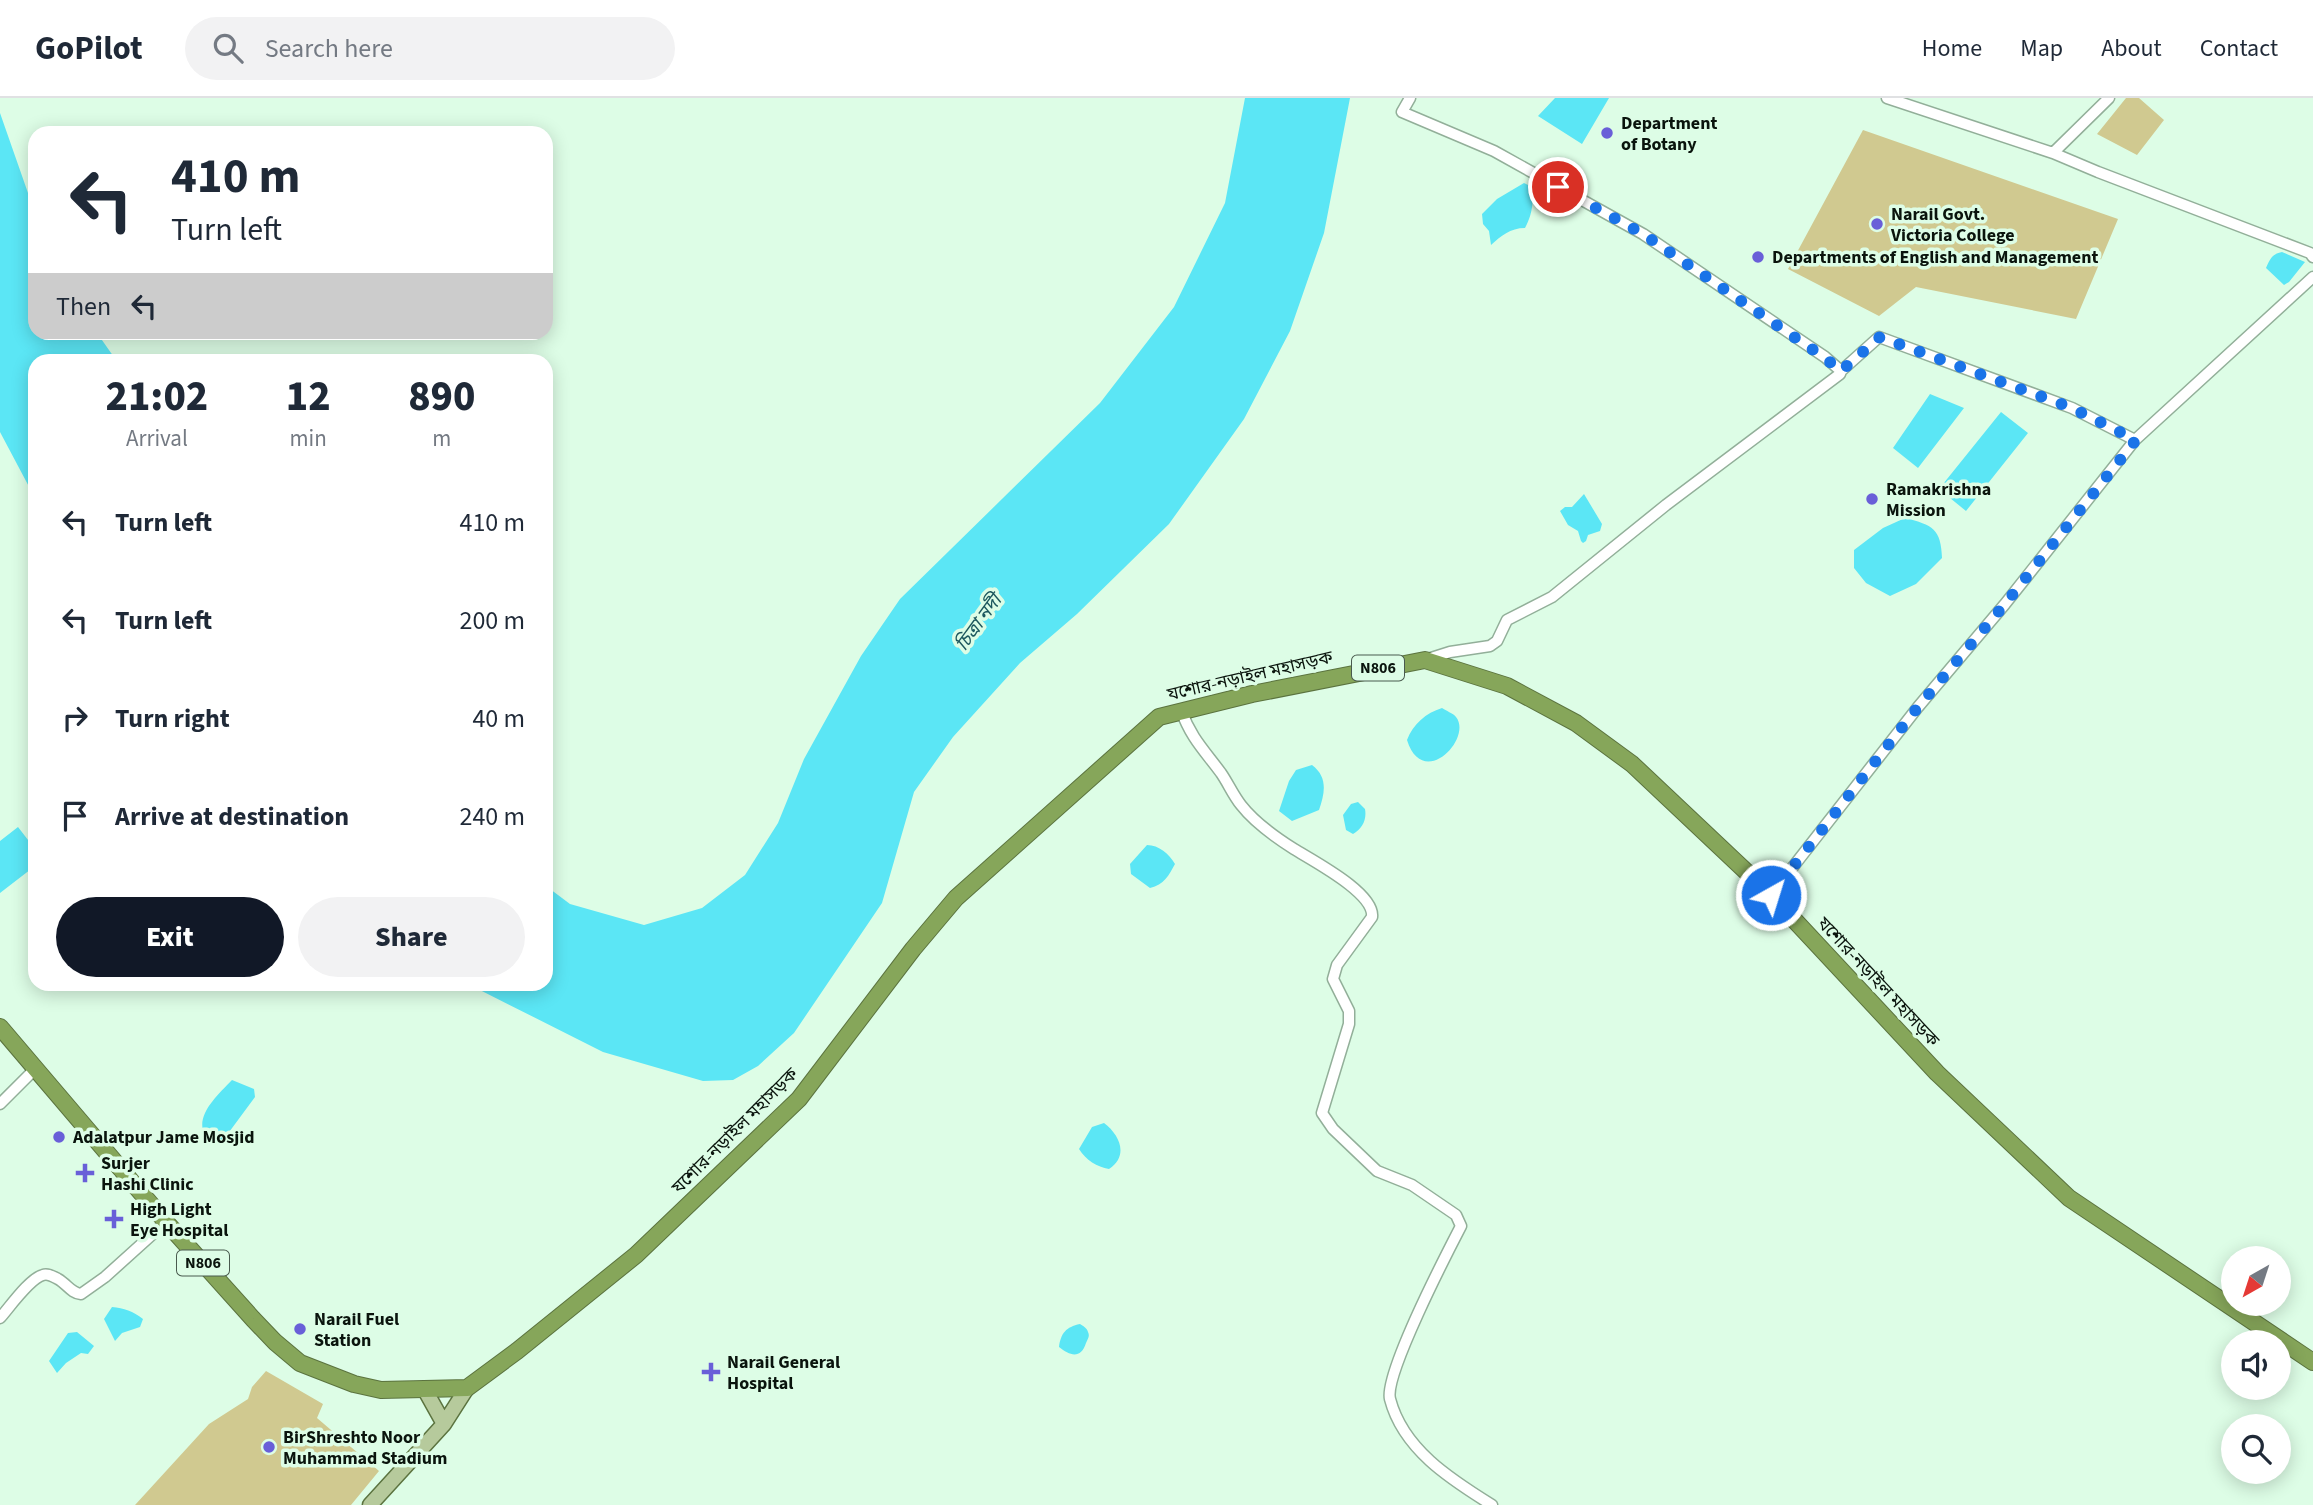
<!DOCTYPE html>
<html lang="en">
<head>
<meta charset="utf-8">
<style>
	:root { --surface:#fff; --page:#f2f2f3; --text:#1f2937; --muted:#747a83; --line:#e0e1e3; --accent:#111827 }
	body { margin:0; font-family:"Source Sans 3","Noto Sans Bengali",sans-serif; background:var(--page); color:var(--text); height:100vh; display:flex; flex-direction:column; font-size:26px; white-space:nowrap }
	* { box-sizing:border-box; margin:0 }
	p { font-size:23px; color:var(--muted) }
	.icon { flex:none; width:38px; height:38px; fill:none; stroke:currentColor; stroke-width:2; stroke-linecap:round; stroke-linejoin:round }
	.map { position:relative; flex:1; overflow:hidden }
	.details { position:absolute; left:28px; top:256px; width:525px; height:637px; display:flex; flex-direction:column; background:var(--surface); border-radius:21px; box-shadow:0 4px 18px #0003 }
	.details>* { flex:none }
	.banner { position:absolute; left:28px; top:28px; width:525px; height:214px; border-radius:21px; box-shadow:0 4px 18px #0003; background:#fff; color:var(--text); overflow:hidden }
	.needle { width:46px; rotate:219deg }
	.buttons { position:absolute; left:2221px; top:1148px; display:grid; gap:14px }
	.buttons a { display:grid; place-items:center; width:70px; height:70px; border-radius:50%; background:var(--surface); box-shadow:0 4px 18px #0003; font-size:35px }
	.pin { position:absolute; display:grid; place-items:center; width:60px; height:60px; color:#fff; margin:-30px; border:4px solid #fff; border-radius:50%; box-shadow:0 2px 7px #0007 }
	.me { position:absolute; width:77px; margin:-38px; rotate:39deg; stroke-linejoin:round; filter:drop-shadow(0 0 5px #0008) }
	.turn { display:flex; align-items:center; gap:24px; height:147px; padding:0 28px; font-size:32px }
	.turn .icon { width:91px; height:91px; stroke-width:2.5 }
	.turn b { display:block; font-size:49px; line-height:60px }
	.then { display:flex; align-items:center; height:66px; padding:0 28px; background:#0003; gap:14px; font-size:26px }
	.eta { display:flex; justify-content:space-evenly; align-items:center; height:119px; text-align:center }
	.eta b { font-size:42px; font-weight:800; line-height:49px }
	.cta { display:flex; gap:14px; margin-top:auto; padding:14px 28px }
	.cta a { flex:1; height:80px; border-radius:42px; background:var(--accent); color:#fff; font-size:28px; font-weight:800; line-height:80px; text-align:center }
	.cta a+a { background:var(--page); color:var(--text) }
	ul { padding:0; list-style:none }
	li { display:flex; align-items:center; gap:21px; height:98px; padding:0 28px }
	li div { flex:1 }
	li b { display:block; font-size:26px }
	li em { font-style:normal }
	header { display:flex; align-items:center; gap:42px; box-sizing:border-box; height:98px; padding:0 35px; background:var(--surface); border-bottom:2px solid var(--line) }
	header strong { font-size:33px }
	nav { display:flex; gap:38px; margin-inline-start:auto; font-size:24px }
	.search { width:490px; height:63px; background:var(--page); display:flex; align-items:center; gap:18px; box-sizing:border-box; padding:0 24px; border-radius:38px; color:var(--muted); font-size:26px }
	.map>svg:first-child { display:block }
	.green { fill:#d0c990 }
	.water { fill:#5be6f5 }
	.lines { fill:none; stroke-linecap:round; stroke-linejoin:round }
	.minor-casing { stroke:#92af99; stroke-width:13 }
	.major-casing { stroke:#5b733f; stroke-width:17 }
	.highway-casing { stroke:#5b733f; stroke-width:18 }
	.minor { stroke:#fff; stroke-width:10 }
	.major { stroke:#b6ca9c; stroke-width:14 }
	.highway { stroke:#86a65a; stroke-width:16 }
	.route { stroke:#1a73e8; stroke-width:12; stroke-dasharray:0 21.6 }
	.poi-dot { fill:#695fd8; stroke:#ddfde6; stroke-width:2.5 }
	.labels { text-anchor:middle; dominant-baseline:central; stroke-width:7; stroke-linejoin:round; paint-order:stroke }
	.shield { fill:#ddfde6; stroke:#495a4e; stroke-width:2 }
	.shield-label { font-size:16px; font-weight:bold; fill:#0a140d }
	.poi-label { font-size:18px; font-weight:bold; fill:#0a140d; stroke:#ddfde6; text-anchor:start }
	.street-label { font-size:18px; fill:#0a140d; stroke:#ddfde6 }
	.water-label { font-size:19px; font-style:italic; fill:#1c575d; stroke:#ddfde6 }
</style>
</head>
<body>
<header>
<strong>GoPilot</strong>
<div class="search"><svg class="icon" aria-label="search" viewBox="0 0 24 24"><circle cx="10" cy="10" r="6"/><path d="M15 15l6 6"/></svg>Search here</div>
<nav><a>Home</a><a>Map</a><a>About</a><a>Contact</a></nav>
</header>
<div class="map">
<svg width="2313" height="1407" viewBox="0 0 2313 1407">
	<rect width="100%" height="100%" fill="#ddfde6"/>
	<!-- green -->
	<path class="green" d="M2126 0H2139L2164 22 2137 57 2097 36Z
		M1863 32 2118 121 2076 221 1916 189 1879 218 1788 171Z
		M266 1273 323 1306 317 1320 379 1373 351 1407H135L209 1326 248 1301 252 1289Z"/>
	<!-- water -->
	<path class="water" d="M1245 0H1350L1324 135 1290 233 1244 321 1169 426 1077 516 1020 565 953 639 914 694 882 805 794 935 758 968 733 982 703 983 603 954 468 886H546V788L570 806 644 827 702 810 745 777 778 725 804 661 861 558 900 501 1100 305 1174 209 1225 105Z
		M1555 0H1609L1582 46 1538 18Z
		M0 15 35 115V234L97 235 116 262H35V400L0 334Z
		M1524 85 1528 87C1536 100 1532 117 1525 130 1510 130 1501 138 1491 147L1489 133 1483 126 1482 116 1497 101Z
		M2282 154 2305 164 2289 184 2284 187 2266 170C2270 161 2272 156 2282 154Z
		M1930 296 1964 310 1918 370 1893 350Z
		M2001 314 2028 335 1966 413 1939 391Z
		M1584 396 1602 426 1600 433 1588 437 1586 443 1583 445 1581 443 1578 433 1568 427 1560 413 1565 409H1572Z
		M1905 420C1933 427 1941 431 1942 460L1916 486 1890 498 1866 485 1854 470V452L1883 430Z
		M1442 610C1446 613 1453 615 1456 619 1473 640 1423 693 1407 642 1413 626 1426 615 1442 610Z
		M1312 667C1328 679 1325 695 1319 712L1292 723 1279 713 1289 683 1296 672Z
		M1358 704 1365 711C1367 722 1362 731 1353 736L1346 732 1343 717 1351 706Z
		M18 729 35 751V768L0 795V743Z
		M1147 747C1159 747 1169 756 1175 766 1169 777 1164 787 1150 790L1131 776 1130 766Z
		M232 982 254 991 255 999 221 1045 213 1048C187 1024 214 1001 232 982Z
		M1104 1025C1120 1037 1129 1058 1109 1071 1097 1069 1086 1062 1079 1051L1092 1029Z
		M112 1209C124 1210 133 1213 143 1221L140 1229 122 1235 115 1243 104 1221Z
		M1080 1226C1083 1228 1087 1230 1088 1234 1090 1238 1088 1240 1086 1245 1081 1261 1070 1258 1059 1249 1061 1235 1066 1229 1080 1226Z
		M77 1234 94 1248 88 1256 81 1255 66 1265 57 1275 49 1263 68 1235Z"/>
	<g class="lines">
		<!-- minor casing -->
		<g class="minor-casing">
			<path id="minor" d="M1410 0 1402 14 1494 53 1643 136 1825 259 1841 273 1840 276 1666 407 1552 499 1507 522 1497 543 1490 548 1450 554 1428 561
				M1887 0 2053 55 2098 74 2310 155 2313 159
				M2053 55 2109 0
				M1841 273 1879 239 2072 310 2135 342
				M1181 612C1191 640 1204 652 1221 675 1228 685 1233 697 1241 707 1255 725 1275 739 1294 751 1313 763 1375 795 1372 819L1337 867 1333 881 1349 913V926L1322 1015 1333 1031 1377 1073 1412 1087 1456 1117 1461 1128C1447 1155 1384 1277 1390 1301 1403 1351 1450 1381 1492 1407
				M1771 797 1918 609 2005 506 2135 342 2313 179
				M0 1006 36 970
				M0 1220C9 1210 30 1180 43 1177 48 1175 54 1179 58 1181 67 1186 71 1195 81 1196L105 1179 166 1124"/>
		</g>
		<!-- major casing -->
		<g class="major-casing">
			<path id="major" d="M425 1292 444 1326
				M370 1407 444 1326 467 1290"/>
		</g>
		<!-- highway casing -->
		<g class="highway-casing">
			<path id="highway" d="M0 929 166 1124 253 1221 275 1244 300 1265 354 1286 381 1292 467 1290 517 1253 636 1157 799 1001 913 851 956 800 1159 619 1252 596 1425 562 1507 588 1576 625 1632 666 1771 797 1937 975 2069 1100 2313 1264"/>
		</g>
		<!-- minor -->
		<use href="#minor" class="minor"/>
		<!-- major -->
		<use href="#major" class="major"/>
		<!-- highway -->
		<use href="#highway" class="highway"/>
	</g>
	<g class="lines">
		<!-- route -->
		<path class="route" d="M1558 89 1643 136 1825 260 1841 273 1880 239 2072 310 2136 342 2005 506 1918 609 1771 797"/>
	</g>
	<!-- markers -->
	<g class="poi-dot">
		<circle cx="1607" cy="35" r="7"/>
		<circle cx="1877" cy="126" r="7"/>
		<circle cx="1758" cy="159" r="7"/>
		<circle cx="1872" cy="401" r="7"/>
		<circle cx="59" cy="1039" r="7"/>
		<path d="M81.5 1064.5h7v7h7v7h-7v7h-7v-7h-7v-7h7z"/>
		<path d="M110.5 1110.5h7v7h7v7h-7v7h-7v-7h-7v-7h7z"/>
		<circle cx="300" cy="1231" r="7"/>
		<path d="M707.5 1263.5h7v7h7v7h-7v7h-7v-7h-7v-7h7z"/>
		<circle cx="269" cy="1349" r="7"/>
	</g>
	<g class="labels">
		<!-- shield labels -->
		<g class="shield">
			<rect x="1352" y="557.5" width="52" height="25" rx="5"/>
			<rect x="177" y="1152.5" width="52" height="25" rx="5"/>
		</g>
		<g class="shield-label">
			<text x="1378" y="570">N806</text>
			<text x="203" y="1165">N806</text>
		</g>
		<!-- poi labels -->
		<g class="poi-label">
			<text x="1621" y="25">Department<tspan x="1621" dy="21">of Botany</tspan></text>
			<text x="1891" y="116">Narail Govt.<tspan x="1891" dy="21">Victoria College</tspan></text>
			<text x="1772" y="159">Departments of English and Management</text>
			<text x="1886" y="391">Ramakrishna<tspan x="1886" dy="21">Mission</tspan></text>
			<text x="73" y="1039">Adalatpur Jame Mosjid</text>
			<text x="101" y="1065">Surjer<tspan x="101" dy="21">Hashi Clinic</tspan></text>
			<text x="130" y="1111">High Light<tspan x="130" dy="21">Eye Hospital</tspan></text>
			<text x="314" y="1221">Narail Fuel<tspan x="314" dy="21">Station</tspan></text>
			<text x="727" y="1264">Narail General<tspan x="727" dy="21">Hospital</tspan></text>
			<text x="283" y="1339">BirShreshto Noor<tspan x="283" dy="21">Muhammad Stadium</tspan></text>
		</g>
		<!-- street labels -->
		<g class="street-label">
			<text transform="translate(1250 578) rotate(-13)">যশোর-নড়াইল মহাসড়ক</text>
			<text transform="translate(1878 884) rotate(47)">যশোর-নড়াইল মহাসড়ক</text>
			<text transform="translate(735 1033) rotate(-45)">যশোর-নড়াইল মহাসড়ক</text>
		</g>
		<!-- water labels -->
		<g class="water-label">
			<text transform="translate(979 525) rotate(-54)">চিত্রা নদী</text>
		</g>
	</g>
</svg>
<div class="buttons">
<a><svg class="needle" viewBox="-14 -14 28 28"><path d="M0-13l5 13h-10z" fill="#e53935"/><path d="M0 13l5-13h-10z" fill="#747a83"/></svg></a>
<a><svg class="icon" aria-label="sound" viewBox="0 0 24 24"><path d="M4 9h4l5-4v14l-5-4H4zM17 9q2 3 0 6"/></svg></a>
<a><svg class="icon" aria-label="search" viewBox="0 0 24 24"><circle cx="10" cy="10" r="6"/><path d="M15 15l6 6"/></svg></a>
</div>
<div class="pin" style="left:1558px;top:89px;background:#d93025"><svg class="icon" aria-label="arrive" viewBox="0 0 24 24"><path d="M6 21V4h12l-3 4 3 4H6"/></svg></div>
<svg class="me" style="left:1771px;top:797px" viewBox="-20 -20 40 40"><circle r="17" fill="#1a73e8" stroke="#fff" stroke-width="3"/><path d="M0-11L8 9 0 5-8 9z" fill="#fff"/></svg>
<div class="banner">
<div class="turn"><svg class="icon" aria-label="left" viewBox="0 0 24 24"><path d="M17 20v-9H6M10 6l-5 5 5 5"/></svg><div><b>410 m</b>Turn left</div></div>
<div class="then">Then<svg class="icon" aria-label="left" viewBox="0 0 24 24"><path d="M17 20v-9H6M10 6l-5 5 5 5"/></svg></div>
</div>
<section class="details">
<div class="eta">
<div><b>21:02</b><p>Arrival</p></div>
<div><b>12</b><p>min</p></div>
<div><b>890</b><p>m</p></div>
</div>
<ul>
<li><svg class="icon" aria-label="left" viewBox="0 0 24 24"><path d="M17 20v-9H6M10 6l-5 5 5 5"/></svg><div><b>Turn left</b></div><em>410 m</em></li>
<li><svg class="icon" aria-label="left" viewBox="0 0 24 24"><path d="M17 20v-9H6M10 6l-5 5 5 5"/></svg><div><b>Turn left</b></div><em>200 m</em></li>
<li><svg class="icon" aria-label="right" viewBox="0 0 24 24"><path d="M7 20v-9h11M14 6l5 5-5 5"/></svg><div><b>Turn right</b></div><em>40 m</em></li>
<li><svg class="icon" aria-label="arrive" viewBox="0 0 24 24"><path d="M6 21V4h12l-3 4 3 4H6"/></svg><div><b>Arrive at destination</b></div><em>240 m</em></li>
</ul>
<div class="cta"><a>Exit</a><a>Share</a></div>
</section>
</div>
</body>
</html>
